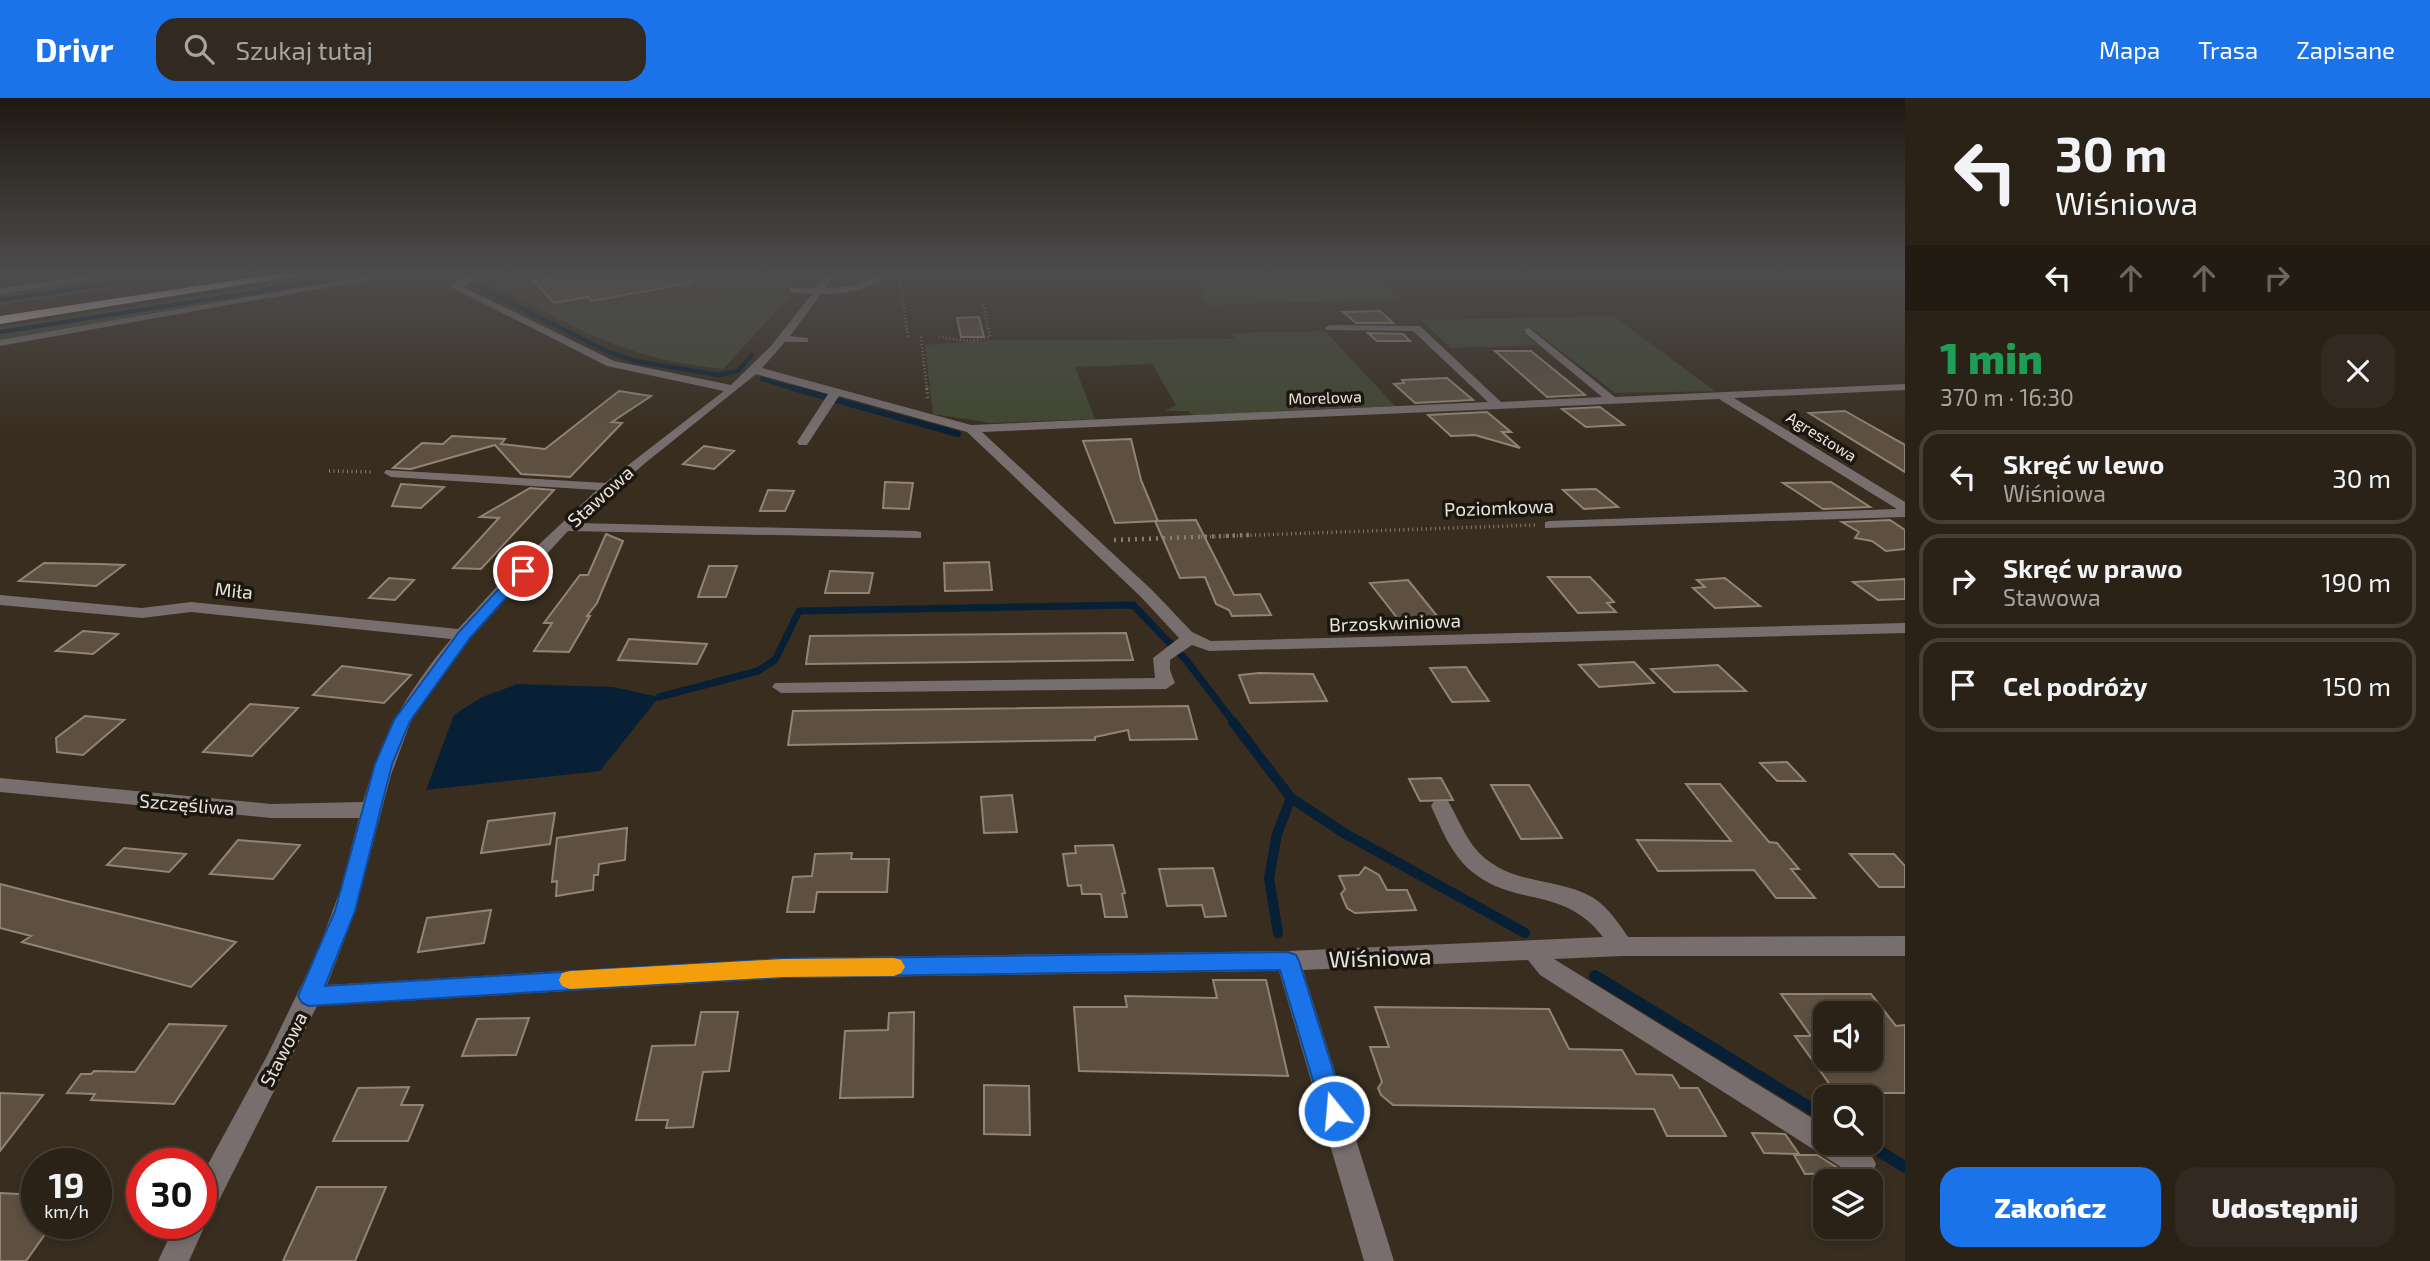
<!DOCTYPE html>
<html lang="pl">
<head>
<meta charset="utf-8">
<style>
	:root { --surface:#2a2217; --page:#322a20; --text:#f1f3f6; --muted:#a5a4a1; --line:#463f36; --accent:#1a73e8 }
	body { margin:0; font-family:"Exo 2",sans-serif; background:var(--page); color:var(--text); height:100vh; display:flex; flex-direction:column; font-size:26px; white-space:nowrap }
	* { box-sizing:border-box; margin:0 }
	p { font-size:23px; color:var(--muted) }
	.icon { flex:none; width:38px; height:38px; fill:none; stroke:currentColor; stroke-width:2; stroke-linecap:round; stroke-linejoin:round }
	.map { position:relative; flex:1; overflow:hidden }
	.details { display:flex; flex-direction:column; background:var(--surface); width:525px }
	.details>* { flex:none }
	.banner { background:#2a2217; color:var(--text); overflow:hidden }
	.buttons { position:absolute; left:1813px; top:903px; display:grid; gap:14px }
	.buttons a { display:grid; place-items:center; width:70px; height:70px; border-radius:14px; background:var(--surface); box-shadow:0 4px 10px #0003,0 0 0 2px var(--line); font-size:35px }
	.speed { position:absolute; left:21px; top:1050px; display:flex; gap:14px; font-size:35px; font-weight:700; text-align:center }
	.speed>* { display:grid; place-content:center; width:91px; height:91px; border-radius:50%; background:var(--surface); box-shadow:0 4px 10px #0003,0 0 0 2px var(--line); line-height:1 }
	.speed small { font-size:18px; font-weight:400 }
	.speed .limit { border:10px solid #d22; background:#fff; color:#111 }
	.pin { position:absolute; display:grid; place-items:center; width:60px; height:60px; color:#fff; margin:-30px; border:4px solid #fff; border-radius:50%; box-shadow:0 2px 7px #0007 }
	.me { position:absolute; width:77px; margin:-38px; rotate:343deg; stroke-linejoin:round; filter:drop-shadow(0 0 5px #0008) }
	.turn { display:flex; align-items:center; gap:24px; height:147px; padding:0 35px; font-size:32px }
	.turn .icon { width:91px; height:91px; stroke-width:2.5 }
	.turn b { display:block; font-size:49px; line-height:60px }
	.lanes { display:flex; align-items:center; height:66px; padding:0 35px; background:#0003; justify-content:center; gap:35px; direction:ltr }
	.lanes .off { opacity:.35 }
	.round { display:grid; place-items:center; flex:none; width:74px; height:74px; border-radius:21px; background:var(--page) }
	.head { display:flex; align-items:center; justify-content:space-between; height:119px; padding:0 35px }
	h1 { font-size:42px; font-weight:800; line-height:52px; color:#1e9e55 }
	.cta { display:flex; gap:14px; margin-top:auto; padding:14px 35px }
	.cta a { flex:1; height:80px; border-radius:21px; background:var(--accent); color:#fff; font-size:28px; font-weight:800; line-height:80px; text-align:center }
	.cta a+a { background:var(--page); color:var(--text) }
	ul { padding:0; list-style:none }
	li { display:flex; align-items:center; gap:21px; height:94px; margin:0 14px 10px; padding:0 21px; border:4px solid var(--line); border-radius:21px }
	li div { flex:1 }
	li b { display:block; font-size:26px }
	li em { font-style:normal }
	header { display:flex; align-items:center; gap:42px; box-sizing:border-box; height:98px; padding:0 35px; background:var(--accent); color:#fff }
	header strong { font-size:33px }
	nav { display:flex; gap:38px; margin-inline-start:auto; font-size:24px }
	.search { width:490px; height:63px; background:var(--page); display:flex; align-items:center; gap:18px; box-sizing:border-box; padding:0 24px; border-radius:21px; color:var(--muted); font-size:26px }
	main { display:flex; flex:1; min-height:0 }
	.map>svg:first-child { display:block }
	.industrial { fill:#44382a }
	.green { fill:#414731 }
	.water { fill:#072035 }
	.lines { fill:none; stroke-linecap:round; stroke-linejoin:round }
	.stream-far4 { stroke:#072035; stroke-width:4.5 }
	.stream-far3 { stroke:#072035; stroke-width:6 }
	.stream-far2 { stroke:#072035; stroke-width:7 }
	.stream-far1 { stroke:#072035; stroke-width:10 }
	.stream { stroke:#072035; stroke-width:12 }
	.building { fill:#5d5041; stroke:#928474; stroke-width:2; fill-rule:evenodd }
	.path-far2 { stroke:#877e72; stroke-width:2.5; stroke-dasharray:1 2.5; stroke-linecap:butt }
	.path-far1 { stroke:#877e72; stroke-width:3.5; stroke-dasharray:1 3.5; stroke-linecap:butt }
	.path { stroke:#877e72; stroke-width:4.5; stroke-dasharray:2 5; stroke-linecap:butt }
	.minor { fill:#786e6e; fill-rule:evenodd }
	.highway { fill:#ddc3c4; fill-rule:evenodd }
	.route { fill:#1a73e8; stroke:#114b97; stroke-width:2 }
	.slow { fill:#f59e0b }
	.labels { text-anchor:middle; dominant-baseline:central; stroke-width:7; stroke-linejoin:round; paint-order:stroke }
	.far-street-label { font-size:16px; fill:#ebe4db; stroke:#1b1710 }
	.street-label { font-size:19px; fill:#ebe4db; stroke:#1b1710 }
	.near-street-label { font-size:23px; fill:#ebe4db; stroke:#1b1710 }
</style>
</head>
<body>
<header>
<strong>Drivr</strong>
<div class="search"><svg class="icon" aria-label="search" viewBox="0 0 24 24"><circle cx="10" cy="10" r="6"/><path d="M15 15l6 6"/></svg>Szukaj tutaj</div>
<nav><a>Mapa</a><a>Trasa</a><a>Zapisane</a></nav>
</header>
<main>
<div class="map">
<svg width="1905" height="1163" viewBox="0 0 1905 1163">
	<rect width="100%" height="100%" fill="#382d1f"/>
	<!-- industrial -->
	<path class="industrial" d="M508 174H800L792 196 538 210 484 182 488 178Z"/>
	<!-- green -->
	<path class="green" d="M219 174 0 207V194L142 175Z
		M356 174H398L309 186 0 243V229Z
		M1377 179 1400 201 1211 207 1194 185Z
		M792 196 723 271C649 263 603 246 538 210Z
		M1613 218 1715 293 1615 295 1534 232 1520 233 1537 247 1451 250 1421 222Z
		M1325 233 1395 308 1193 317 1188 313H1165L1176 307 1152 266 1075 269 1095 321 990 325 933 316 925 247 993 242 1234 241 1231 235Z"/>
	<!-- water -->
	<path class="water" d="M517 586 613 589 659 599 600 673 426 692 454 617 480 600Z"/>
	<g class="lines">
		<!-- stream-far4 -->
		<path class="stream-far4" d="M453 174 462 180
			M471 185 606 253 635 263 719 277 738 273 752 257
			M0 202 189 174
			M0 234 349 179
			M762 281 799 292"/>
		<!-- stream-far3 -->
		<path class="stream-far3" d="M793 290 958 336"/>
		<!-- stream-far2 -->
		<path class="stream-far2" d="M659 599 758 573 775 562 799 513 1133 507 1186 562 1235 626"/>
		<!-- stream-far1 -->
		<path class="stream-far1" d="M1233 624 1291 700 1344 735 1525 835
			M1278 835 1269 780 1277 736 1291 700"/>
		<!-- stream -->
		<path class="stream" d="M1595 878 1825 1019
			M1866 1045 1905 1069"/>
	</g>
	<!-- building -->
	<path class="building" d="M583 174H690L691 185 592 203 588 199 554 205 534 183Z
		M1380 213 1393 225H1356L1343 214Z
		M979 219 984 239H961L957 220Z
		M1368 235 1403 236 1410 243H1377Z
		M1495 253H1531L1585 297 1547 299Z
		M1447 280 1473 302 1415 305 1394 286 1404 285 1402 282Z
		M619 293 651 298 612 324 622 325 570 379 521 376 495 347 411 371 393 370 422 345 443 346 452 338 505 341 501 346 545 351Z
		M1600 309 1624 327 1586 329 1562 311Z
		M1845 313 1905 347V374L1809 315Z
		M1487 314 1511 334H1502L1520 350 1475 337 1451 338 1428 317Z
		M1131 341 1141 382 1158 423 1115 425 1083 343Z
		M704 348 734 353 714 371 683 366Z
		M885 384 913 385 909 411 883 410Z
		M1831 384 1870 409 1823 411 1783 385Z
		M401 386 444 389 421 410 392 408Z
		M530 390 554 392 481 471 453 470 499 420 480 419Z
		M1596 391 1618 409 1584 411 1563 392Z
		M768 392 794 393 785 413H760Z
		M1196 422 1234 497 1260 496 1271 517 1232 518 1229 512 1216 506 1205 479 1180 480 1155 423Z
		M1890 422 1905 432V451L1886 453 1872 443 1855 440 1859 434 1842 424Z
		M606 436 623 443 597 505 587 518H590L569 554 534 553 552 525H544L580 477H588Z
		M989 464 992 492 945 493 944 465Z
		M44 465 100 466 124 467 96 488 19 483Z
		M709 468H737L726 499H698Z
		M830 473 873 475 869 495H825Z
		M1548 479H1590L1614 504 1607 505 1616 514 1578 515Z
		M389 480 414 482 395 502 369 500Z
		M1725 480 1760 508 1715 510 1693 490 1705 489 1697 482Z
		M1905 481V501L1878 502 1853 484Z
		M1408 482 1438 519 1398 521 1370 485Z
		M83 533 118 536 93 556 56 553Z
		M1126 535 1133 562 806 566 810 538Z
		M629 541 707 546 697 566 618 562Z
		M1634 564 1654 585 1599 589 1579 567Z
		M1718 567 1746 593 1674 594 1651 571Z
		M342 568 382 573 411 577 384 605 313 597Z
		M1466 569 1473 580 1489 603 1452 604 1430 570Z
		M1259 575 1313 576 1327 603 1250 605 1239 577Z
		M250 606 298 610 252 658 203 654Z
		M1188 608 1197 641 1130 642 1128 632 1095 639V642L788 647 793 613Z
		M85 618 124 622 83 657 57 654 56 640Z
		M1787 664 1805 683H1777L1760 665Z
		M1441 680 1453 702 1420 703 1409 681Z
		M1686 686H1720L1769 744 1777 745 1799 771H1791L1815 800H1776L1754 772 1658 773 1637 742 1731 743Z
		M1491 687H1529L1562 740 1521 741Z
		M1012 697 1017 734 984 735 981 699Z
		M555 715 550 746 481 755 488 723Z
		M627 730 625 762 599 766 598 777H594L593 792 556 798 557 783 552 784 557 740Z
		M238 742 300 747 273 781 210 776Z
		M1113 747 1125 795 1122 796 1127 819H1105L1101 796H1082L1081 787 1068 788 1063 756 1076 755 1075 748Z
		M124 750 186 756 169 774 107 767Z
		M852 755 851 761H889L887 794H817L814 814H787L793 779 812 778 815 756Z
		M1850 756H1894L1905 768V789H1879Z
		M1365 769 1379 777 1387 792H1407L1416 812 1355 815 1347 810 1341 796 1345 791 1339 778 1359 777Z
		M1213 770 1226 818 1205 819 1202 807 1167 808 1159 771Z
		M0 786 70 804 236 844 191 889 22 844 31 838 0 830Z
		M491 812 484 845 418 854 427 820Z
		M1213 882H1266L1288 978 1079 973 1074 909H1127L1125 898 1217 900Z
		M1781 896H1871L1896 928 1905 927V995H1836L1795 938H1811ZM1825 915H1871V961H1825Z
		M1375 909 1549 911 1569 951 1622 952 1636 976 1672 977 1680 990H1698L1726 1038H1667L1654 1011 1393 1007 1381 997 1378 990 1382 984 1370 949H1389Z
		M701 914H738L729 973 703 974 693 1029 666 1030 668 1022H636L652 948 695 947Z
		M914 914 913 999 840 1000 845 933 888 932 889 915Z
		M529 920 516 957 462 958 477 921Z
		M169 926 226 928 174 1006 91 1002 95 996 67 995 81 976H91L94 973 135 974Z
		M984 987 1029 988 1030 1037 984 1036Z
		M409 989 401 1007H423L408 1043H333L358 990Z
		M0 995 43 997 0 1053Z
		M1752 1035 1785 1036 1799 1056 1764 1055Z
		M1794 1057H1817L1846 1075 1805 1076Z
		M317 1089H386L355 1163H283Z
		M0 1095 37 1097V1125H53L26 1163H0Z"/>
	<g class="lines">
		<!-- path-far2 -->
		<path class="path-far2" d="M900 182 908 240
			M921 239 927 292
			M939 239 970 243 990 239 983 205"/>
		<!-- path-far1 -->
		<path class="path-far1" d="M927 290 928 303
			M329 373 374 374
			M1201 439 1535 427"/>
		<!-- path -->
		<path class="path" d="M1114 442 1250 437"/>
		<!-- minor -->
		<path class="minor" d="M114 174H141L0 196V190Z
			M390 174H412L0 248V242Z
			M481 174H496L461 188 614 263 731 287 771 248 812 196 790 194V190H816L828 174H837L825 190 853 188 881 174H891C872 192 847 196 821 196L790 238 808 240V244H785L762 270 971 327 1488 304 1413 233 1326 232 1325 230 1330 227 1420 228 1501 304 1602 299 1525 235V231L1529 230 1615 299 1905 286V292L1734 300 1905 404V419L1545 430V424L1550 423 1897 411 1719 301 982 334 1152 492 1192 534 1211 543 1905 525V535L1209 553 1192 547 1170 562V572L1175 585 1166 591 781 595 772 589 775 585 1155 580 1153 560 1179 540 1140 498 967 334 839 298 807 347H799L797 344 828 296 756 276 644 366 577 425 916 433 921 434V440L568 433 468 541 424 600 411 623 391 677 354 817 327 887 784 860 1288 853 1603 839C1564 788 1518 809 1475 776 1452 759 1442 732 1431 708L1434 703H1448C1461 725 1468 749 1490 764 1520 786 1560 781 1592 799 1607 808 1618 824 1628 839L1905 838V858H1622L1554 861 1825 1028V1045C1846 1045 1867 1044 1876 1066L1872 1076 1862 1080 1852 1076 1540 877 1528 862 1303 872 1394 1163H1364L1279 873 784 880 317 908 211 1118 205 1121 206 1125 189 1163H158L176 1125H201V1079L268 956 317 855 341 790 359 720H271L0 694V680L271 706 363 704C383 636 406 595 451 541L191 514 142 520 0 507V497L142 510 191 504 458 531 514 470 597 392 391 379 384 375 386 372 605 385 724 293 607 268 451 189 455 183Z
			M525 174H534L537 178 529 180Z"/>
		<!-- highway -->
		<path class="highway" d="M291 174H320L0 226V218Z"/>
	</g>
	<!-- sky -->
	<linearGradient id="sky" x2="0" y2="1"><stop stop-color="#1f1911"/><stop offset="0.52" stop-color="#4d4c4d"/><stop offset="1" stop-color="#4d4c4d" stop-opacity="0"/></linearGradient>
	<rect width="1905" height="337" fill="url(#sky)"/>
	<!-- route -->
	<path class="route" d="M518 470 530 473 470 540 410 623 392 666 355 813 325 888 783 861 1288 854 1296 857 1299 863 1346 1013 1342 1021 1334 1024 1325 1021 1322 1013 1280 872 783 879 309 908 302 905 298 898 335 813 375 666 394 622 459 534Z"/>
	<!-- slow -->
	<path class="slow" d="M894 860 901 862 905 869 901 875 894 878 783 879 570 891 562 888 559 882 562 875 570 873 783 861Z"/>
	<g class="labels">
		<!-- far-street labels -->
		<g class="far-street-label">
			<text transform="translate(1325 299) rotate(-2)">Morelowa</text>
			<text transform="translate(1822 338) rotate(32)">Agrestowa</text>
		</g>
		<!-- street labels -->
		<g class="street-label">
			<text transform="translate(600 398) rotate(-42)">Stawowa</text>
			<text transform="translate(1499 409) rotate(-2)">Poziomkowa</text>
			<text transform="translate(234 492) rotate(6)">Miła</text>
			<text transform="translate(1395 524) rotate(-2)">Brzoskwiniowa</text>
			<text transform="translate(187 706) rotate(5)">Szczęśliwa</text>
			<text transform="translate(283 951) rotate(-63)">Stawowa</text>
		</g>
		<!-- near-street labels -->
		<g class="near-street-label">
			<text transform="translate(1380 859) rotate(-2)">Wiśniowa</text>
		</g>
	</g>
</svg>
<div class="buttons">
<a><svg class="icon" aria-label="sound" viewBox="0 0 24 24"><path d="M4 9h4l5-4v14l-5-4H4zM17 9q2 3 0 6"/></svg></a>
<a><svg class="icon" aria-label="search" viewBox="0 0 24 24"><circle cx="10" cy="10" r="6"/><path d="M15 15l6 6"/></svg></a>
<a><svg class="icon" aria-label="layers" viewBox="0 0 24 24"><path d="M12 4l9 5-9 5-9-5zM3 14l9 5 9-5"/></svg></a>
</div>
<div class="speed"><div>19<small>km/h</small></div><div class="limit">30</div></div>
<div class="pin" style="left:523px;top:473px;background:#d93025"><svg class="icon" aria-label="arrive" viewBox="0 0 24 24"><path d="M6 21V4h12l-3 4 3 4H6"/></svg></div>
<svg class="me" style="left:1334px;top:1013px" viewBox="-20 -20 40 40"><circle r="17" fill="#1a73e8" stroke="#fff" stroke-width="3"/><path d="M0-11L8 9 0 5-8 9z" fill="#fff"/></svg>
</div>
<section class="details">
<div class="banner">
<div class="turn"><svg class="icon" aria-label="left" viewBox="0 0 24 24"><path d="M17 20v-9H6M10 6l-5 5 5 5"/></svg><div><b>30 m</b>Wiśniowa</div></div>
<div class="lanes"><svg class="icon" aria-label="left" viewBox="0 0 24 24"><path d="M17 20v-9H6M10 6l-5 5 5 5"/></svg><svg class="icon off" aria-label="ahead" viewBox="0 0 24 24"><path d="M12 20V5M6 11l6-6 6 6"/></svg><svg class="icon off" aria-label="ahead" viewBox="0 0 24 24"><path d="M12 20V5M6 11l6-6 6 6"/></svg><svg class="icon off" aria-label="right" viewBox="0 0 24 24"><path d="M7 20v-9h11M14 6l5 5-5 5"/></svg></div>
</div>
<div class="head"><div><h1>1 min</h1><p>370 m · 16:30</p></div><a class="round"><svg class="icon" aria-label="close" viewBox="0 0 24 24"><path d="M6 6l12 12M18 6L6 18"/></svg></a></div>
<ul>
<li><svg class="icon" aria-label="left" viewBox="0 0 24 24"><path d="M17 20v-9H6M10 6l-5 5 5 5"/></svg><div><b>Skręć w lewo</b><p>Wiśniowa</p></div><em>30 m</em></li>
<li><svg class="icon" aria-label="right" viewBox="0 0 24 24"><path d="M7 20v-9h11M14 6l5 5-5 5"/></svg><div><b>Skręć w prawo</b><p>Stawowa</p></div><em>190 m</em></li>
<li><svg class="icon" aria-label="arrive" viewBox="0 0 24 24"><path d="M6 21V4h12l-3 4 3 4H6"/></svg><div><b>Cel podróży</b></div><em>150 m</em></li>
</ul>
<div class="cta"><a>Zakończ</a><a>Udostępnij</a></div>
</section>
</main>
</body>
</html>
